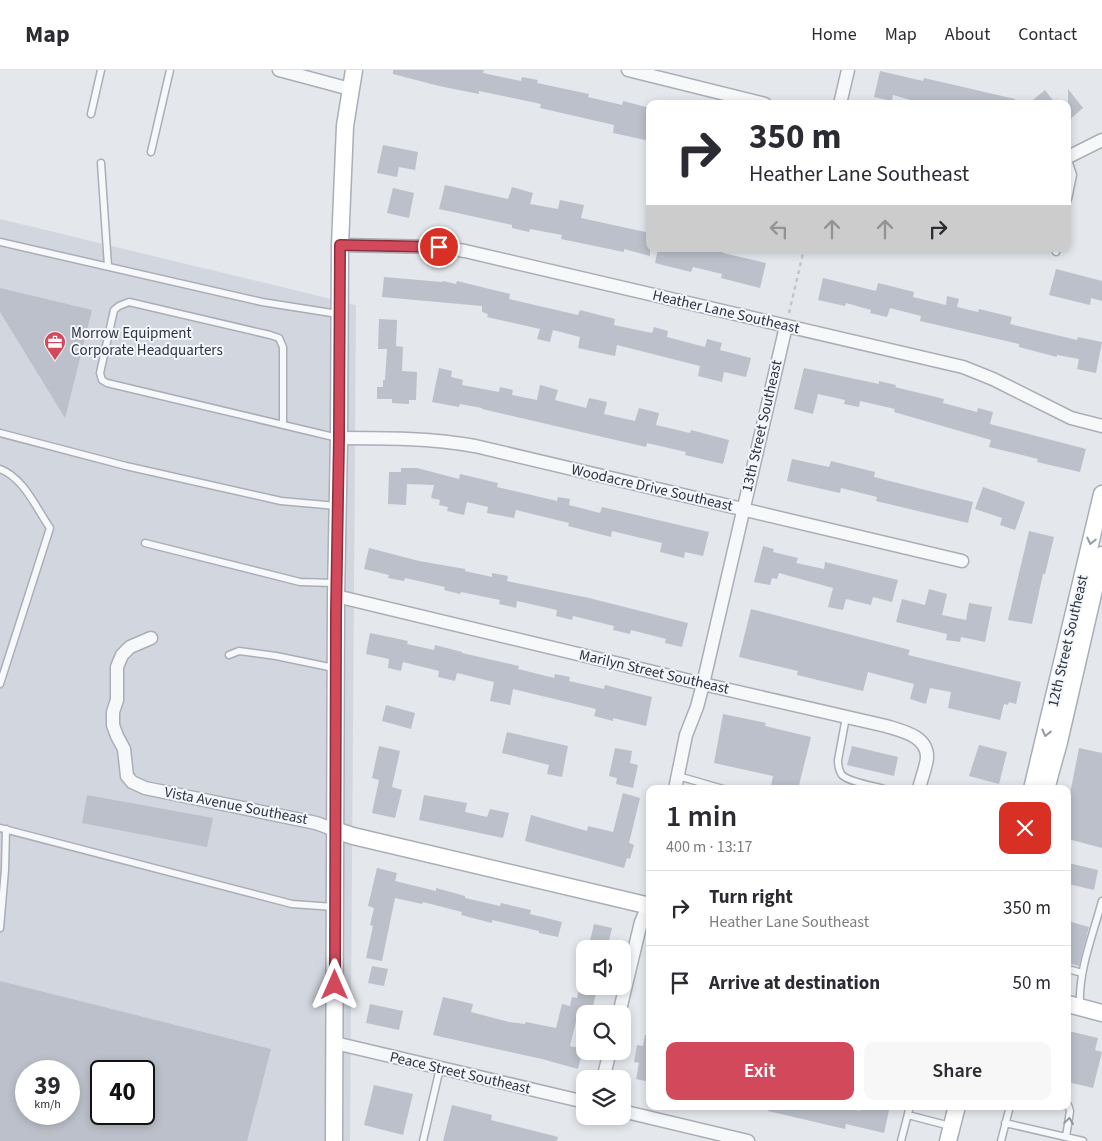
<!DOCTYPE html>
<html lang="en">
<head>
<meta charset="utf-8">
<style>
	:root { --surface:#fff; --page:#f7f7f7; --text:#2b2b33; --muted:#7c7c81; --line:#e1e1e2; --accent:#d1495b }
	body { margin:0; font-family:"Source Sans 3",sans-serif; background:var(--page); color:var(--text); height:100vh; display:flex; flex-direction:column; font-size:19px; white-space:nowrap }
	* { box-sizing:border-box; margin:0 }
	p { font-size:16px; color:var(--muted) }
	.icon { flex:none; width:28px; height:28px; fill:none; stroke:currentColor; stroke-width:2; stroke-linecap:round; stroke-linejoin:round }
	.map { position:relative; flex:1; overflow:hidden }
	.details { position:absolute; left:646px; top:715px; width:425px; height:325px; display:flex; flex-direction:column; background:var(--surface); border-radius:10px; box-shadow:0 2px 8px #0003 }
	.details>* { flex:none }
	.hud { position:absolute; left:646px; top:30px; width:425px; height:152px; border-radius:10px; box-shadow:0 2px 8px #0003; background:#fff; color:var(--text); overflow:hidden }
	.fabs { position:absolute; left:576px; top:870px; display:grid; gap:10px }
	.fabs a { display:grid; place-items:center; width:55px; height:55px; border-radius:10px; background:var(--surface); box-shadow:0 2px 8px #0003; font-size:25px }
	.speed { position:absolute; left:15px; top:990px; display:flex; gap:10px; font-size:25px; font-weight:700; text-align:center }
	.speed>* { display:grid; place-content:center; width:65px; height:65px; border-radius:50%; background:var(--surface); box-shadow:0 2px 8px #0003; line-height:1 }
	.speed small { font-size:12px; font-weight:400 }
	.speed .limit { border:2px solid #111; border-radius:8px; background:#fff; color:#111 }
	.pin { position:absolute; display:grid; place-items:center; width:42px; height:42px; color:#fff; margin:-21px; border:2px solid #fff; border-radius:50%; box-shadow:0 1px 5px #0007 }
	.me { position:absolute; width:55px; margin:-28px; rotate:0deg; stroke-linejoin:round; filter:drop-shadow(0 0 4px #0008) }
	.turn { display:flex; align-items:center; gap:18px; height:105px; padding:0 20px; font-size:22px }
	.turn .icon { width:65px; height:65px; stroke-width:2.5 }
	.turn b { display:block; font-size:35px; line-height:42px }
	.lanes { display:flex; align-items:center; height:48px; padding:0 20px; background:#0003; justify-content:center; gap:25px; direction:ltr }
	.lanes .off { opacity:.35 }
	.round { display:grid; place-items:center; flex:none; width:52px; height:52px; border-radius:10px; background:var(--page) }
	.head { display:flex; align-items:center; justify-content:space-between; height:85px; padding:0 20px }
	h1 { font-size:30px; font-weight:600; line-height:38px }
	.primary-button { display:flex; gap:10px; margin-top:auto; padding:10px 20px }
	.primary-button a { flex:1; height:58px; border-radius:10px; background:var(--accent); color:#fff; font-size:20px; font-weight:600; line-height:58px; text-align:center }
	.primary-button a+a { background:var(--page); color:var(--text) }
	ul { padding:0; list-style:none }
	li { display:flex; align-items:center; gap:15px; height:75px; padding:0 20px; border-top:1px solid var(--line) }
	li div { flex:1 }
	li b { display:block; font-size:19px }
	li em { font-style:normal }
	header { display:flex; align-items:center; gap:30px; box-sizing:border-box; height:70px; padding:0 25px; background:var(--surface); border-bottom:1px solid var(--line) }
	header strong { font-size:24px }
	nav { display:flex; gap:28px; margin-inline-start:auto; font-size:18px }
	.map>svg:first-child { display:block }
	.built { fill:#d2d6de; fill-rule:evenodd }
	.building { fill:#bbc0ca; fill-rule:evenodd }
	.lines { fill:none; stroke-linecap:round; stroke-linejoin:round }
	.lane-casing { stroke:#a9aeb7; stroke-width:9 }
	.street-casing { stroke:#a9aeb7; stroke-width:15 }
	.secondary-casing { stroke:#a9aeb7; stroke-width:19 }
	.path { stroke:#c2c5cb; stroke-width:2.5; stroke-dasharray:4 4; stroke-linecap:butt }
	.lane { stroke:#f7f8fa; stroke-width:6 }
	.street { stroke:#f7f8fa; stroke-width:12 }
	.secondary { stroke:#fff; stroke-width:16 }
	.oneway { stroke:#959aa2 }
	.oneway2 { stroke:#9196a0 }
	.route-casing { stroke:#882f3b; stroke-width:12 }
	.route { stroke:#d1495b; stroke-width:9 }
	.labels { text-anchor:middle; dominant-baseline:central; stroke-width:4; stroke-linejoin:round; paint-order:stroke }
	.street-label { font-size:15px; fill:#2b3445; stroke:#f4f6f9 }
	.poi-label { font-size:15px; fill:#2b3445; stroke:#f4f6f9; text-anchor:start }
</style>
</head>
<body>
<header>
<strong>Map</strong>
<nav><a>Home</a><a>Map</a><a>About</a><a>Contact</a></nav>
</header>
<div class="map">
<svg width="1102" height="1071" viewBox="0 0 1102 1071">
	<rect width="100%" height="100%" fill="#e4e7ec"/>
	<!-- built -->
	<path class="built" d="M0 149 356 235 350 1071H0ZM26 1001H69V1044H26ZM101 1001H144V1044H101Z"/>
	<!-- building -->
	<path class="building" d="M393 0H484L483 3 521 11 522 7 538 10 537 13 589 24 588 27 622 35 623 31 650 38V71L613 63 614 55 540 38 541 34 479 21V24L439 16 393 4Z
		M880 1 923 11 924 8 1015 29 1014 34H925L893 25 892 31 874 27Z
		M1068 19 1083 38 1068 51Z
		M1045 20 1056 34H1028Z
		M383 75 418 82 415 100 399 97 397 107 377 103Z
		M445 115 508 129 512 117 533 123 530 134 558 139 560 130 584 135 581 148 650 163V186L624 179V182L561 169 562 165 530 159 529 162 512 158V155L439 139Z
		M393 118 414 123 409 148 387 143Z
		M658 179H724L723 183 766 193 760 218 721 208 722 204 693 197 691 202 655 193Z
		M1056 199 1102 211V231L1091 228 1090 235 1049 225Z
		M384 207 442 212 443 211 456 214 457 211 510 224 509 229 578 245 580 240 615 249 614 255 652 263 654 257 668 261 667 267 705 277 707 269 722 273 720 280 751 288 746 307 724 302 722 312 698 306 700 296 617 275 615 286 578 278 580 267 553 260 550 272 537 269 540 259 487 247 488 244 482 242V236L382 227Z
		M823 208 876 221 878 213 914 222 913 227 946 235 947 226 959 229 957 237 978 242 979 239 1012 247 1010 254 1077 270 1078 267 1102 272 1096 303 1077 299 1079 289 1057 285V287L1019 277V274L920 251 921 246 890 238 887 247 870 243 871 240 846 233 845 236 818 230Z
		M0 218 92 240 65 348 0 242Z
		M379 249 397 250 396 276 403 277 402 301 417 302 416 330H409V334L392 333V329H377V317H383V310H385L387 279H378Z
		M439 298 452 301 451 307 463 310 462 315 499 322 500 317 513 320 512 325 537 330 540 315 558 320 555 330 586 338 589 328 607 332 604 344 635 351 639 338 659 343 656 355 690 363 691 360 729 370 723 394 685 385 686 382 647 373 646 377 482 339V338L460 334 459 337 432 332Z
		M804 298 879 314V311L896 315 895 317 944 329 943 333 977 342 978 338 993 342 990 354 1086 379 1080 402 1037 392 1038 389 989 377 991 370 894 342 895 339 860 331 859 337 844 334 845 330 818 324 813 344 794 339Z
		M792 389 829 397 831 391 875 402 874 407 973 432 968 453 876 431 877 427 841 418 840 423 787 411Z
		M401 398H417L459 409 460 404 498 413 497 417 557 431 558 427 570 429 569 435 600 443 602 437 709 462 703 486 685 482 684 488 660 482 662 473 612 461 611 467 568 456 569 453 516 440 514 448 487 443 488 437 467 432 464 445 447 441 448 437 439 435 440 430 431 428 434 415 407 414 406 435 388 434 389 402H401Z
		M983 417 1025 432 1015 460 1000 455 1002 448 975 439Z
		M1029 461 1054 467 1045 504H1043L1032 554 1008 550Z
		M763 476 774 479 773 482 798 488 796 493 824 499 825 492 898 510 892 532 873 527 871 535 846 529 843 540 828 537 833 518 779 503 777 509 772 508 770 515 754 512Z
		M369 478 419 491 465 499V501L492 507V503L508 506 507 511 589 528 688 553 682 577 665 573 666 569 631 560 630 564 613 560 614 556 573 546 572 550 556 546 557 540 517 531 516 538 499 534 500 530 461 522 460 524 444 520 445 517 405 508 404 511 388 508 389 505 364 499Z
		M929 519 947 524 942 545 966 550 969 533 992 537 985 572 961 567 960 572 946 570 947 564 896 552 902 529 925 535Z
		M751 539 910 580 908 585 1021 612 1016 634 1009 632 1008 635 1004 634 1000 650 948 638 951 622 930 618 926 634 910 629 914 614 868 602 863 621 797 605 798 601 739 587Z
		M370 563 408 571 407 574 434 580 435 575 462 582V583L519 596 518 599 554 608 555 604 570 607 569 611 604 619 605 615 652 627 646 656 613 648V651L594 646 596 639 513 619 510 635 490 631 494 612 457 603 455 611 438 607 439 601 403 592 401 601 388 598 389 589 366 584Z
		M386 635 415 643 411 659 382 651Z
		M723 644 766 653 765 656 811 667 798 719H782L771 716 773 706 714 693Z
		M507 662 568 676 562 707 547 704 549 695 502 683Z
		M979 675 1007 682 999 714 969 706Z
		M379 676 400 681 392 717 402 720 395 748 372 743 379 710 372 708Z
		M852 676 898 687 894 706 847 695Z
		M615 678 632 681 630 693 638 695 633 718 616 714 617 708 609 706Z
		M1079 678 1102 683V778L1068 769V734Z
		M623 723 640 728 629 773 634 775 630 789 627 788 624 798 525 771 531 745 587 761 588 756 613 762Z
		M87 725 213 748 207 777 82 753Z
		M424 725 467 733 465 742 487 747 490 739 509 743 503 768 419 750Z
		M1068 793 1098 800 1094 820 1068 814Z
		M377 798 397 803 395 811 436 821V818L465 826V828L500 836 501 833 531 840 530 844 562 852 558 867 539 863V861L492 850V853L461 845 462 842 423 832 422 834 395 828 382 891 366 888 373 856 370 855 374 838 368 836Z
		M1068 851 1089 857 1079 896 1068 893Z
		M594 854 612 858 607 879H588Z
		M372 896 388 899 384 916 368 913Z
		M0 911 271 979 247 1071H0ZM26 1001H69V1044H26ZM101 1001H144V1044H101Z
		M580 916H598L591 944H585V949L577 947 570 976 583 979 578 999 542 989 433 965 443 927 473 934 471 942 509 952 525 954 526 952 556 958 562 934 570 936 572 927 577 928Z
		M370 934 403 941 399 960 366 953Z
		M1068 961 1098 968 1095 980 1102 982 1093 1018 1068 1012Z
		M645 965H650V1012L636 1009 639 993 634 992 637 975 643 976Z
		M374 1015 413 1024 403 1065 364 1055Z
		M452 1035 492 1045 491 1050 558 1067 557 1071H443Z
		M769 1036H837L860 1041 861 1036H890L884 1063 846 1054 845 1059 768 1041Z"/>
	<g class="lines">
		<!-- lane casing -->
		<g class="lane-casing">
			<path id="lane" d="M91 44 101 0
				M151 82 170 0
				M1068 90 1073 105 1068 129
				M101 93 108 196
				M0 172 262 232 338 244
				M1056 182 1057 179
				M283 355V277L279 268 270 265 129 232 119 236 114 240 100 303 102 310 107 313 338 368
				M0 363 126 396 281 431 337 436
				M0 399C24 408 36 438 50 458L0 614
				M145 473 300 512 335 513
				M229 585 239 581 276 586 334 598
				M846 647 838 690C838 695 839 701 842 705 849 712 874 716 884 719
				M678 706 723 719
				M0 758 292 834 334 837
				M0 858 5 800 6 759
				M1068 899 1082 903
				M1080 936C1078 901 1093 865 1102 831
				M908 1045 950 1056
				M1005 1053 1083 1071
				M1066 1067 1070 1041 1068 1035
				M423 1071 440 998
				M901 1071 910 1036
				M1001 1071 1010 1036"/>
		</g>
		<!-- street casing -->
		<g class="street-casing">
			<path id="street" d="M279 0 350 19
				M628 0 765 34
				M840 34 848 0
				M1068 87 1102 70
				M340 175 439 177 465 181 963 297 993 309 1071 348 1102 356
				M339 368C385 368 430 368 475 376L962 491
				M336 526 703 614 886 656C902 661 928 666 927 688 926 698 921 709 919 719
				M151 568 130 577 122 585 117 597V630L113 642V655L117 666 124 679 127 706 132 712 145 718 316 753 335 760
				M675 719 686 665 697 637 703 614 786 256
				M619 944 641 852 650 831
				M335 973 585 1032
				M603 1009 610 981
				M622 1041 748 1071"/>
		</g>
		<!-- secondary casing -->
		<g class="secondary-casing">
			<path id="secondary" d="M1032 719 1102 424
				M1046 719 1059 672 1102 485
				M335 760 353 766 650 836
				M1068 934 1102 943
				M334 1071 336 526 339 368 340 175 345 56 354 0
				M948 1071 957 1036"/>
		</g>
		<!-- path -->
		<path class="path" d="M789 243 804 179"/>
		<!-- lane -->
		<use href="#lane" class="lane"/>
		<!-- street -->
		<use href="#street" class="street"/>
		<!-- secondary -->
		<use href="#secondary" class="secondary"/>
	</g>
	<!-- one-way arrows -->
	<defs><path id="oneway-chevron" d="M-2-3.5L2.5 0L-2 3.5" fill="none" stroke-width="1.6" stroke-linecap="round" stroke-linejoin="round" transform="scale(1.25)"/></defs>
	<g class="oneway">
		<use href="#oneway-chevron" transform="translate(1091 471) rotate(103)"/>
		<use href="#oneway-chevron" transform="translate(1046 663) rotate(104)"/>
	</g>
	<use class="oneway2" href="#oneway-chevron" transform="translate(1069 1051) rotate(-82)"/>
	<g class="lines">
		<!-- route casing -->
		<g class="route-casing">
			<path id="route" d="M335 915 336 544 339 368 340 175 439 177"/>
		</g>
		<!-- route -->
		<use href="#route" class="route"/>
	</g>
	<!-- icons -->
	<defs>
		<g id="office-pin" transform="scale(1.125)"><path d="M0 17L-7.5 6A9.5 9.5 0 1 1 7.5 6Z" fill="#d1495b" stroke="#f4f6f9"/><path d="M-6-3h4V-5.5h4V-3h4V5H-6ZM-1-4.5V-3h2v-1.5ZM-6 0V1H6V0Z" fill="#fff"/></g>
	</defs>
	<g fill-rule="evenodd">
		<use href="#office-pin" x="55" y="272"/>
	</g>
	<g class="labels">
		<!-- street labels -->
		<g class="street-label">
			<text transform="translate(726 242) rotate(13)">Heather Lane Southeast</text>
			<text transform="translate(762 356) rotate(-77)">13th Street Southeast</text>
			<text transform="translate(652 418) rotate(13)">Woodacre Drive Southeast</text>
			<text transform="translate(1068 571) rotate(-77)">12th Street Southeast</text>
			<text transform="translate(654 602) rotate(13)">Marilyn Street Southeast</text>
			<text transform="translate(236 736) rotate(11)">Vista Avenue Southeast</text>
			<text transform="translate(460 1003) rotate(13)">Peace Street Southeast</text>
		</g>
		<!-- poi labels -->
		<g class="poi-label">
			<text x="71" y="263">Morrow Equipment<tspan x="71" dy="17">Corporate Headquarters</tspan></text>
		</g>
	</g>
</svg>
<div class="fabs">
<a><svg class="icon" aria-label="sound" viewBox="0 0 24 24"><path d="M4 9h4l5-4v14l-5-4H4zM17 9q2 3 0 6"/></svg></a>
<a><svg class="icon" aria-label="search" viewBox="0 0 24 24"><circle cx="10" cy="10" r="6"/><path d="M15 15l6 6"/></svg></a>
<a><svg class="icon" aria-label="layers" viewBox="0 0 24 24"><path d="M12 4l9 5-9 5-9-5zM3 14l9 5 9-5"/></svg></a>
</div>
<div class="speed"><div>39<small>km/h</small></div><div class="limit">40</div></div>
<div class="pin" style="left:439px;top:177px;background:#d93025"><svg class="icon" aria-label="arrive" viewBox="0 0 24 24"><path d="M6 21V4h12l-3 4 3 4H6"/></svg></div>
<svg class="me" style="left:335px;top:915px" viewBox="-20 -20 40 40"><path d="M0-17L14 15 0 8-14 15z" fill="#d1495b" stroke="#fff" stroke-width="4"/></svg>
<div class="hud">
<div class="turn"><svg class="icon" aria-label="right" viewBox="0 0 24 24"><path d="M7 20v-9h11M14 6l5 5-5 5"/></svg><div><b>350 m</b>Heather Lane Southeast</div></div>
<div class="lanes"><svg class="icon off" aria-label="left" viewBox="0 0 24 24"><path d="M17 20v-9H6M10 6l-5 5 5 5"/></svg><svg class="icon off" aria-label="ahead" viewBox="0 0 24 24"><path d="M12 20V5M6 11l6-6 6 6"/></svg><svg class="icon off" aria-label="ahead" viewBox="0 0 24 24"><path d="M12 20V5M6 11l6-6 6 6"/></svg><svg class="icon" aria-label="right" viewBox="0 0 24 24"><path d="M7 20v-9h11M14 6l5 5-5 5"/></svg></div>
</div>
<section class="details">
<div class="head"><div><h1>1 min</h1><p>400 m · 13:17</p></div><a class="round" style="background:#d93025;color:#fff"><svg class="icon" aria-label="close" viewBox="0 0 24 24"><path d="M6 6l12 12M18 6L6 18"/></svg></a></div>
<ul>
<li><svg class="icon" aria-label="right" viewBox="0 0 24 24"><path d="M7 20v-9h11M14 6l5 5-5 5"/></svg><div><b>Turn right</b><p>Heather Lane Southeast</p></div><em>350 m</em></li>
<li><svg class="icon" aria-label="arrive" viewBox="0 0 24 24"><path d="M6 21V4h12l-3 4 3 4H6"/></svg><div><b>Arrive at destination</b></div><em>50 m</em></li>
</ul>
<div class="primary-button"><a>Exit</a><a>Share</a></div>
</section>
</div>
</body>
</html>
